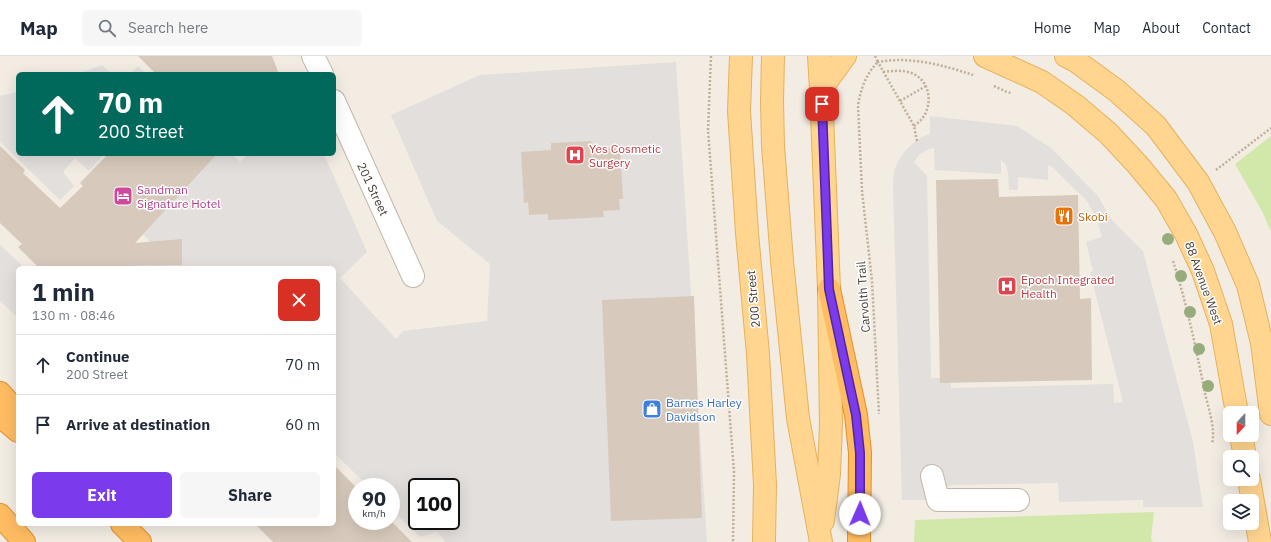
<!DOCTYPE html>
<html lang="en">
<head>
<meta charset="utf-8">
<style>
	:root { --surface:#fff; --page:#f6f6f7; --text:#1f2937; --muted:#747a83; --line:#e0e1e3; --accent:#7c3aed }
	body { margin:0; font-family:"IBM Plex Sans",sans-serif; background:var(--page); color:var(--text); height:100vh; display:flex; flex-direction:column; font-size:15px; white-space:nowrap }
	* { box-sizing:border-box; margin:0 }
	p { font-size:13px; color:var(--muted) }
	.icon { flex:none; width:22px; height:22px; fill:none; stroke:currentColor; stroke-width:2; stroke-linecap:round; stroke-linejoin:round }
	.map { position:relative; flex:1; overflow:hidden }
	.panel { position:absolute; left:16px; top:210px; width:320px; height:260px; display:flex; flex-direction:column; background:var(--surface); border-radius:6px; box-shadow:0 4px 16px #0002 }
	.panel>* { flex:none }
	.hud { position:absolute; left:16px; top:16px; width:320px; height:84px; border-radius:6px; box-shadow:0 4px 16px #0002; background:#00695c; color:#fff; overflow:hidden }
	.needle { width:26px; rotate:201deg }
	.fabs { position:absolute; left:1223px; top:350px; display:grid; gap:8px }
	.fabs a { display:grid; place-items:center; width:36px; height:36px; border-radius:6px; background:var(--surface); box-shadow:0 4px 16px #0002; font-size:20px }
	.speed { position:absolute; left:348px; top:422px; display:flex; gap:8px; font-size:20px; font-weight:700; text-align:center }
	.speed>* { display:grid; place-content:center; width:52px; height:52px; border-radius:50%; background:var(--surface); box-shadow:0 4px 16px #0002; line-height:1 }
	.speed small { font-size:10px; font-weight:400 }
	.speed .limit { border:2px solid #111; border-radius:6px; background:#fff; color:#111 }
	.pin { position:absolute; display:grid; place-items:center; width:34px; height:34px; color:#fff; margin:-17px; border-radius:8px; box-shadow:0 2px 6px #0006 }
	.me { position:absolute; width:44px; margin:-22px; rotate:1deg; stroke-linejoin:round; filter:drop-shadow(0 0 3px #0008) }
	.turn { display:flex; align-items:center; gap:14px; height:84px; padding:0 16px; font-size:18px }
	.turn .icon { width:52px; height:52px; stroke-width:2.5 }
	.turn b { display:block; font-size:28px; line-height:34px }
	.round { display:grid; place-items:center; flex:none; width:42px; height:42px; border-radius:6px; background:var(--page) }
	.head { display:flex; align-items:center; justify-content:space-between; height:68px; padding:0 16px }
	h1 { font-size:24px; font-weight:700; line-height:30px }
	.action { display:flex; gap:8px; margin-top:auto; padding:8px 16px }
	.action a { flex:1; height:46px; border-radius:6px; background:var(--accent); color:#fff; font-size:16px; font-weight:700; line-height:46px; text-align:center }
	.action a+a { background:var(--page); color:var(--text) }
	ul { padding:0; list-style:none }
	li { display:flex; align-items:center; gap:12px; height:60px; padding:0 16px; border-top:1px solid var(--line) }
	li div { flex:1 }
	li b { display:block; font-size:15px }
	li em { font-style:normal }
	header { display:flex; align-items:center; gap:24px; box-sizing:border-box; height:56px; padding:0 20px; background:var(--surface); border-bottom:1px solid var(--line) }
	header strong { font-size:19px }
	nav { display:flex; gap:22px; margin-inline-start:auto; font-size:14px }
	.search { width:280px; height:36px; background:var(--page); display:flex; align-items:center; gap:10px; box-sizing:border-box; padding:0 14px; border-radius:6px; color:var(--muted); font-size:15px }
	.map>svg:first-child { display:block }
	.green { fill:#d2e8ab }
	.parking { fill:#e3dfdc; fill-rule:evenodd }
	.building { fill:#d7cabc }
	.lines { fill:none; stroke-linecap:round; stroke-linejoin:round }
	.minor-casing { stroke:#c1b6a9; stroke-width:24 }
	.major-casing { stroke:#e6b15d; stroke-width:24 }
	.highway-casing { stroke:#e18f2f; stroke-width:24 }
	.path { stroke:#c0ae97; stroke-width:2.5; stroke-dasharray:2 2; stroke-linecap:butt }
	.minor { stroke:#fff; stroke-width:22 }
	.major { stroke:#ffd590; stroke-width:22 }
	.highway { stroke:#ffbc62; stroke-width:22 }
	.tree { fill:#97ac7b }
	.route-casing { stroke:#51269a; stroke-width:10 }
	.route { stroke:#7c3aed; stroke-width:7 }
	.labels { text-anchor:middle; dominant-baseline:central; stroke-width:3; stroke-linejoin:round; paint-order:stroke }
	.health-label { font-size:12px; fill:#be3a42; stroke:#fff; text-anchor:start }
	.hotel-label { font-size:12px; fill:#b23c85; stroke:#fff; text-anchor:start }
	.street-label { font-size:12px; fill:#443c33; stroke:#fff }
	.food-label { font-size:12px; fill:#c56008; stroke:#fff; text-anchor:start }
	.shop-label { font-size:12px; fill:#366cbe; stroke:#fff; text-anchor:start }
</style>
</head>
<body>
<header>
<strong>Map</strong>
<div class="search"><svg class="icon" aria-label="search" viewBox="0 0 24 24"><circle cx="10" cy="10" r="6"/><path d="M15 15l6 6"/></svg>Search here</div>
<nav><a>Home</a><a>Map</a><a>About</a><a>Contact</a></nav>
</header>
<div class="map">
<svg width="1271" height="486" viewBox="0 0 1271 486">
	<rect width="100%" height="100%" fill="#f2ece3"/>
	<!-- green -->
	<path class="green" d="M1271 80V176L1263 157 1235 108Z
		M1154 456 1151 483 1153 486H914L915 464Z"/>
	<!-- parking -->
	<path class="parking" d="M676 6 707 486H446L437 476 420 481 391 453V431H369L334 397V212H152L150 186 141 176 217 98H232L240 106 248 98H324L367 196 340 222 396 283 403 275 487 265 490 208 437 165 391 59 480 19ZM417 431H451V465H417Z
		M102 9 112 18H77Z
		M138 10 146 18H130Z
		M18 36V98H104L89 115 75 102 63 116 74 130 60 144 0 86V40Z
		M930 60 1017 70 1051 92 1098 140 1111 163 1143 195 1193 386 1203 451H1143V444L1059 446 1058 427 951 429 926 444H902L893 131 894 116 898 105 905 95 912 88 922 81 930 78ZM934 92 935 114 1001 118V104L1006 109 1008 116 1009 134H1018V121L1048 124V109L1052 111 1087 145 1096 162 1102 181 1086 186 1093 215 1090 216 1123 346 1114 347 1113 328 951 332V322H931L927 120 914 106 919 99 927 94Z
		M0 189 25 212H18V262L0 245Z"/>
	<!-- building -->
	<path class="building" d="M138 0H272L279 18H156Z
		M591 85 592 93 620 91 623 143H619L620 154 603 155 604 161 548 164V158L529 159 528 146 524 147 521 96 551 94V87Z
		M0 90 25 114 23 117 60 152 83 130 80 127 108 98H217L135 187 182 183V209L125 210 127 212H39L18 191 22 188 0 167Z
		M998 123 999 141 1078 139 1080 243 1091 242 1092 324 940 327 936 124Z
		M694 240 702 462 611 465 602 244Z
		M334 409 357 432V465H391L412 486H273L255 468H334Z"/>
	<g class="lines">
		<!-- minor casing -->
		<g class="minor-casing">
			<path id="minor" d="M313 0 322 18
				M334 45 413 220
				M932 420 938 444H1018"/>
		</g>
		<!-- major casing -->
		<g class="major-casing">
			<path id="major" d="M741 0 739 55 747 177 758 298 765 429 764 486
				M773 0 772 45 773 90 782 205 798 362 821 486
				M819 0 821 33 829 233 831 368 829 418 823 465
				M985 0 1042 26 1075 49 1108 77 1137 108 1166 143 1186 178 1203 215 1221 268 1237 357
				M1066 0 1076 5 1117 35 1156 70 1198 126 1225 176 1248 229 1262 287 1271 358
				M821 33 845 0
				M1241 379 1245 401
				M1249 423 1260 486"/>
		</g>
		<!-- highway casing -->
		<g class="highway-casing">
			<path id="highway" d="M829 233 856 359 860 397 859 486
				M0 337 18 357
				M0 360 18 375
				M0 459 24 486
				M122 468 140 486"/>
		</g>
		<!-- path -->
		<path class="path" d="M711 0 708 74 734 416 733 486
			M875 0 878 6C866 18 861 32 858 49L862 135 872 225 879 358
			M883 16C892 15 900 14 908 16 926 20 933 40 926 56 924 62 919 66 914 70
			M994 30 1007 36 1011 37
			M900 45 926 30
			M917 85 914 70 878 6C910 0 943 9 973 19
			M1216 114 1271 72
			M1173 205C1187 248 1196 293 1205 337 1208 352 1216 372 1212 388"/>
		<!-- minor -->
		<use href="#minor" class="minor"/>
		<!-- major -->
		<use href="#major" class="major"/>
		<!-- highway -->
		<use href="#highway" class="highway"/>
	</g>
	<!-- trees -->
	<g class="tree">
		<circle cx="1168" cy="183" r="6"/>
		<circle cx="1181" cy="220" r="6"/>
		<circle cx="1190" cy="256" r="6"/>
		<circle cx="1199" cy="293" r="6"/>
		<circle cx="1208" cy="330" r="6"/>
	</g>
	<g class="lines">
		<!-- route casing -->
		<g class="route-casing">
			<path id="route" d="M822 48 829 233 856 359 860 397V458"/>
		</g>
		<!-- route -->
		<use href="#route" class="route"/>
	</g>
	<!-- icons -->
	<defs>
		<g id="hospital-square" transform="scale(1)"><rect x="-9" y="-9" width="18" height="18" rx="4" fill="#e0444e" stroke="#fff"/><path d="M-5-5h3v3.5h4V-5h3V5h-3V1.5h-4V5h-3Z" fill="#fff"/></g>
		<g id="hotel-square" transform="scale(1)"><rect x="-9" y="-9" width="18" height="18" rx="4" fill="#d1479c" stroke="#fff"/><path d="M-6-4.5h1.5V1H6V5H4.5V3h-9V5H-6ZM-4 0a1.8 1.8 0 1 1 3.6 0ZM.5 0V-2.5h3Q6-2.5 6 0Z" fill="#fff"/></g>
		<g id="restaurant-square" transform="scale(1)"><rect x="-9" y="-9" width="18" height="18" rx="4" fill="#e8710a" stroke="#fff"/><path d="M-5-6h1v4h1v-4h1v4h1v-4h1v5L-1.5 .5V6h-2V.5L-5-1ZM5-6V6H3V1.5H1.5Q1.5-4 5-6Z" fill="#fff"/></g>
		<g id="shop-square" transform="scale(1)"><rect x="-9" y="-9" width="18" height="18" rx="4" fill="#3f7fe0" stroke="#fff"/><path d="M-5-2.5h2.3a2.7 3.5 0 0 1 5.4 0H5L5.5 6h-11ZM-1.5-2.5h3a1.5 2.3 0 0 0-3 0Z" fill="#fff"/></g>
	</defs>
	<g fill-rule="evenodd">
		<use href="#hospital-square" x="575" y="99"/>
		<use href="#hotel-square" x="123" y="140"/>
		<use href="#restaurant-square" x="1064" y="160"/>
		<use href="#hospital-square" x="1007" y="230"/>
		<use href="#shop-square" x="652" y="353"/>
	</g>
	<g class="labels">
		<!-- health labels -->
		<g class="health-label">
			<text x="589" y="92">Yes Cosmetic<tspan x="589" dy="14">Surgery</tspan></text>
			<text x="1021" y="223">Epoch Integrated<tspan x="1021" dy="14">Health</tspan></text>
		</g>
		<!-- hotel labels -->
		<g class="hotel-label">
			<text x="137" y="133">Sandman<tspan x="137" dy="14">Signature Hotel</tspan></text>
		</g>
		<!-- street labels -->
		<g class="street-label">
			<text transform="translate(373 133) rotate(65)">201 Street</text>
			<text transform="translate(1204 227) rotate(70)">88 Avenue West</text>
			<text transform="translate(863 241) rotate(-94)">Carvolth Trail</text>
			<text transform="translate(753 243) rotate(-95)">200 Street</text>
		</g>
		<!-- food labels -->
		<g class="food-label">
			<text x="1078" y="160">Skobi</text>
		</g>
		<!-- shop labels -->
		<g class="shop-label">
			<text x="666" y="346">Barnes Harley<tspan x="666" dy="14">Davidson</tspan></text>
		</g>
	</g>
</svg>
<div class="fabs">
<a><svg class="needle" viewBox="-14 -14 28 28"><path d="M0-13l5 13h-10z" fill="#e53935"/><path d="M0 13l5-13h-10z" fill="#747a83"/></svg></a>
<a><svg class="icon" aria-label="search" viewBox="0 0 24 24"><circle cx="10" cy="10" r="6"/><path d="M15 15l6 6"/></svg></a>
<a><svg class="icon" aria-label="layers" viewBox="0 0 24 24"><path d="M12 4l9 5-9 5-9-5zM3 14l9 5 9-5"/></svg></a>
</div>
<div class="speed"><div>90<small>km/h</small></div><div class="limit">100</div></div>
<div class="pin" style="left:822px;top:48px;background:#d93025"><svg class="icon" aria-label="arrive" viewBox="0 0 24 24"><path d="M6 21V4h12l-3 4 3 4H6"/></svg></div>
<svg class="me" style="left:860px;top:458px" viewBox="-20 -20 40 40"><circle r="19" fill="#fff"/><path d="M0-13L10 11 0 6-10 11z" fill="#7c3aed"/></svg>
<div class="hud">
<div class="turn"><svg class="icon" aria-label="ahead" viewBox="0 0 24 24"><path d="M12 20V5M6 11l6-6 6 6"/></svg><div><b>70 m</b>200 Street</div></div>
</div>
<section class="panel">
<div class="head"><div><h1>1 min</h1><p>130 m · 08:46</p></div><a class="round" style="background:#d93025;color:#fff"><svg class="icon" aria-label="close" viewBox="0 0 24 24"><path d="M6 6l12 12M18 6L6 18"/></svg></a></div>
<ul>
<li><svg class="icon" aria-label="ahead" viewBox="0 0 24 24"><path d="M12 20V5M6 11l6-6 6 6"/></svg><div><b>Continue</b><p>200 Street</p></div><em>70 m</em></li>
<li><svg class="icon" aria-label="arrive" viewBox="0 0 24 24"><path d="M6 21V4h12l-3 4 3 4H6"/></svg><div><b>Arrive at destination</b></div><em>60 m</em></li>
</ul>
<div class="action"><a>Exit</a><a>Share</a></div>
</section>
</div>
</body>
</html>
